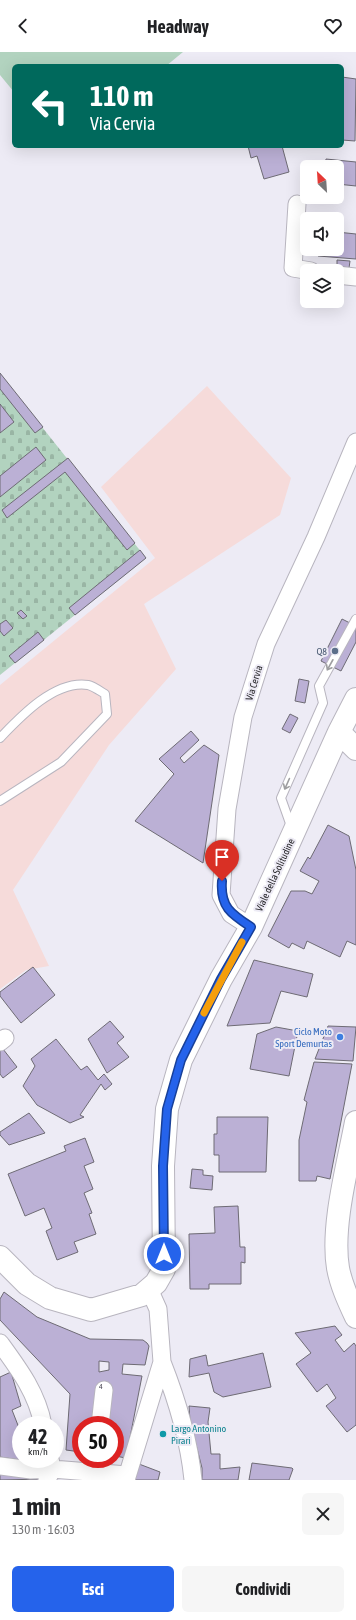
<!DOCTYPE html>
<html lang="it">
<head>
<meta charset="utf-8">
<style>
	:root { --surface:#fff; --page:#f6f6f6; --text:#202124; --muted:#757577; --accent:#2563eb }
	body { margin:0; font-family:"Asap Condensed",sans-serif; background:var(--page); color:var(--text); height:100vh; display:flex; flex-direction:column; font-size:15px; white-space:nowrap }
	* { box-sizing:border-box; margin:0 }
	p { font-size:13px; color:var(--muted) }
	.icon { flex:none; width:22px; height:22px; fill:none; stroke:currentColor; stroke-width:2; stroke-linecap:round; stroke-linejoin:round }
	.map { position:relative; height:1428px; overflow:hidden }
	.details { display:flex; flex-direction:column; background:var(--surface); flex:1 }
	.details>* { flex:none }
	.top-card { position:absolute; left:12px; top:12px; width:332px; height:84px; border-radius:6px; box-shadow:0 4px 16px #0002; background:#00695c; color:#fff; overflow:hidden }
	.needle { width:26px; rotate:335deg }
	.tools { position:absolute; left:300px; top:108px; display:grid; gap:8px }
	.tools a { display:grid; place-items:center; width:44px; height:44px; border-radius:6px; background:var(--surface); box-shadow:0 4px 16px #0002; font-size:20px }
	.speed { position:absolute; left:12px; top:1364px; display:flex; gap:8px; font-size:20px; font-weight:700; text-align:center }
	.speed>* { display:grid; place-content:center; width:52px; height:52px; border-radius:50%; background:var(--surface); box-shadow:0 4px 16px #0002; line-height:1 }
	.speed small { font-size:10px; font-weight:400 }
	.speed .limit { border:6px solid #d22; background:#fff; color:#111 }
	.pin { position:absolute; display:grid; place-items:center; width:34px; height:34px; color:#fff; margin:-41px -17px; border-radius:50% 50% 50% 0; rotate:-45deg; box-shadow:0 0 4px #0007 }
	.pin .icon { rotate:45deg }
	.me { position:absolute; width:44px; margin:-22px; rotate:0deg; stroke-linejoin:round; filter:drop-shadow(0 0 3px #0008) }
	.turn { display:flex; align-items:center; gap:14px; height:84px; padding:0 12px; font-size:18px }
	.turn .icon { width:52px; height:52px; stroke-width:2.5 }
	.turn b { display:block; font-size:28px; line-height:34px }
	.round { display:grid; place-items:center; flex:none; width:42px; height:42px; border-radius:6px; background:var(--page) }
	.summary { display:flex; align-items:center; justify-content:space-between; height:68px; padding:0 12px }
	h1 { font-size:24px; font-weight:700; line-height:30px }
	.button { display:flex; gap:8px; margin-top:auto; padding:8px 12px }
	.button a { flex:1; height:46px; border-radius:6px; background:var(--accent); color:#fff; font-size:16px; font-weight:700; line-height:46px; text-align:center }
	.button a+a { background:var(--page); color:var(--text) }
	header { display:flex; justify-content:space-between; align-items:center; height:52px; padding:0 12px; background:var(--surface); font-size:18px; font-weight:700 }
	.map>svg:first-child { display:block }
	.industrial { fill:#f6dbda }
	.cemetery { fill:url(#cemetery-stones) }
	.pitch { fill:#b2d3bf }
	.building { fill:#bbb0d5; stroke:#6e6b74; fill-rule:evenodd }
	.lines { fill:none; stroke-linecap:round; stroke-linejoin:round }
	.lane-casing { stroke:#b8b5bf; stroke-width:10 }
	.street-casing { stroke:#b8b5bf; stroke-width:19 }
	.secondary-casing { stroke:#b8b5bf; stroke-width:24 }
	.lane { stroke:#fff; stroke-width:8 }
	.street { stroke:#fff; stroke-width:17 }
	.secondary { stroke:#fff; stroke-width:22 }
	.oneway { stroke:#9e9ea0 }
	.route-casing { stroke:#184099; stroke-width:10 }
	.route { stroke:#2563eb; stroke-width:7 }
	.slow { stroke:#f59e0b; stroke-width:7 }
	.service-dot { fill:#5c6f8a; stroke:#edebf5; stroke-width:1.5 }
	.shop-dot { fill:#3f7fe0; stroke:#edebf5; stroke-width:1.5 }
	.culture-dot { fill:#0f9aa8; stroke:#edebf5; stroke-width:1.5 }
	.labels { text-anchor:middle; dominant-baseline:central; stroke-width:4; stroke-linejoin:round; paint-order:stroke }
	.number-label { font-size:8px; fill:#4d4956 }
	.service-label { font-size:10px; fill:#4e5e75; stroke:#edebf5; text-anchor:end }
	.street-label { font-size:10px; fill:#28272b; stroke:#edebf5 }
	.shop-label { font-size:10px; fill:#366cbe; stroke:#edebf5; text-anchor:end }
	.culture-label { font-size:10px; fill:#0d838f; stroke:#edebf5; text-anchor:start }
</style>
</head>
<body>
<header><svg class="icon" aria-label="back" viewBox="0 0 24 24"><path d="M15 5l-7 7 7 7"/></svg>Headway<svg class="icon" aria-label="heart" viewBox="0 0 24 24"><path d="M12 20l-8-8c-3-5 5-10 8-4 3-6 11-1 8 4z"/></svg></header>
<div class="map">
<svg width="356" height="1428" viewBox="0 0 356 1428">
	<defs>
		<pattern id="cemetery-stones" width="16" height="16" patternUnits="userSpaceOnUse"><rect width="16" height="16" fill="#b2d3bf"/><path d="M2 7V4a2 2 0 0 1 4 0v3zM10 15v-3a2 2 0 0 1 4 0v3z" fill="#99b5a4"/></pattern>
	</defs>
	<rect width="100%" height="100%" fill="#edebf5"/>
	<!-- industrial -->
	<path class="industrial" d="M207 334 291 426 280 463 144 552 176 617 109 693 13 838 49 914 26 918 0 937V633L155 506 101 435Z"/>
	<!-- cemetery -->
	<path class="cemetery" d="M0 322 146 506 0 623Z"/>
	<!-- pitch -->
	<path class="pitch" d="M0 0H183L166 14H14V40L0 23Z"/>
	<!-- building -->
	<path class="building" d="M342 25 356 27 355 89 342 88Z
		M248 94H282L289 120 264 127 257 104 251 106Z
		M326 107 356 110V134L337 132V115H325Z
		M337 180 356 182V207L318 204 319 197H337Z
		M337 208 350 209 349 216 337 214Z
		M0 321 43 375 35 381 0 337Z
		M0 352 14 370 0 381Z
		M36 395 46 408 0 445V424Z
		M68 406 135 491 127 498 65 420 7 466 2 458Z
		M140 498 146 506 75 563 69 556Z
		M21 558 27 564 23 567 17 561Z
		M342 567 356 574V590L341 619 321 609Z
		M6 568 13 576 4 584 0 579V572Z
		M38 580 44 588 15 611 9 604Z
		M299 627 309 629 305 651 295 649Z
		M290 662 298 666 290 681 282 677Z
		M191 679 199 688 180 706 184 711 204 693 219 703 203 811 135 769 174 722 159 707Z
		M328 773 349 784 356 818V893L347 889 340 905 307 889 304 897 292 891 289 896 268 884 291 839H305L312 842 319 829 300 819 308 805 310 807Z
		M254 908 313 922 307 945 281 939 270 971 227 974Z
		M33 915 55 943 21 971 0 944V940Z
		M110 969 124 985 117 991 129 1005 107 1021 88 987Z
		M328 974 356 975 353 1009 315 1007Z
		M276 975 298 979 289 1024 250 1017 257 982Z
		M56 987 81 1018 87 1014 98 1028 104 1022 112 1032 105 1038 101 1032 80 1063 84 1065 70 1071 37 1053 23 1034 35 1014 31 1007Z
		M3 997 17 1015 3 1026 0 1022V999Z
		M314 1010 352 1012 330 1127 317 1124 316 1129H299V1088L307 1050 304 1048Z
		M29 1061 45 1081 9 1093 0 1083V1080Z
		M217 1065H268L266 1120H219V1103H214V1082H217Z
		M85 1086 94 1110 84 1114 93 1137 84 1141 92 1161 89 1162 96 1182 74 1190 78 1200 57 1208 46 1179 52 1176 44 1156 25 1164 8 1122 66 1099 64 1094Z
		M192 1117 203 1118V1123L213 1124 212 1138 190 1136Z
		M238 1154 240 1195H245V1211L241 1210V1232H209V1237H190L189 1182 215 1181 214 1155Z
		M4 1240 37 1265 90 1287 143 1288 147 1291 149 1294 145 1313 123 1312 122 1322 142 1324 126 1406 115 1404V1373H81V1400L66 1398 70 1342 0 1268V1247ZM99 1309 109 1310V1318L99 1320Z
		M335 1274 342 1283 335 1288 344 1300 354 1291 356 1294V1373L347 1380 326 1354 336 1346 327 1332 317 1340 296 1312 311 1301 295 1281Z
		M263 1301 271 1335 223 1345 214 1340 209 1321 189 1325 190 1307 206 1303 208 1314Z
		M11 1320 21 1354 12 1358 21 1381V1407H31L32 1410 0 1405V1325Z
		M189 1354 210 1356 208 1370 211 1402H220V1417L240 1415 238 1428H202V1416L190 1369Z
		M252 1411 292 1416 293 1417 289 1428H249Z
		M139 1412 160 1420 158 1428H134Z
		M0 1419 44 1427 0 1428Z"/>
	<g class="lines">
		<!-- lane casing -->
		<g class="lane-casing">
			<path id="lane" d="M0 686C21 664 55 628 88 633 93 634 100 639 105 642L107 662 61 710 0 749
				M292 777 281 746 323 651 319 634 356 567"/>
		</g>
		<!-- street casing -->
		<g class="street-casing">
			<path id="street" d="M297 152 293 216 311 219
				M337 223 356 225
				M251 875 231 862 221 843 227 757 243 665 266 592 316 485 356 390
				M0 990 5 986
				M0 1291C19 1317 37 1341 43 1373
				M162 1310C177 1348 189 1387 193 1428
				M100 1373 104 1338
				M50 1407 52 1417 127 1423
				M0 1414 31 1418 52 1417 47 1428
				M126 1428 162 1310 158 1257 149 1237"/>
		</g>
		<!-- secondary casing -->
		<g class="secondary-casing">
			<path id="secondary" d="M339 680 356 697
				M356 1070C348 1113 331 1174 338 1216 341 1233 349 1250 356 1265
				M0 1205 27 1232 50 1246 91 1258 142 1243 156 1231 164 1217 163 1114 167 1057 181 1008 221 927 251 875 339 680 356 647"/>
		</g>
		<!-- lane -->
		<use href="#lane" class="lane"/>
		<!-- street -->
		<use href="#street" class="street"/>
		<!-- secondary -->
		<use href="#secondary" class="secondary"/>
	</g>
	<!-- one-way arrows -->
	<defs><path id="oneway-shaft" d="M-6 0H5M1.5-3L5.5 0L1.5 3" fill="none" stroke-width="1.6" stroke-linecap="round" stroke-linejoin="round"/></defs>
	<g class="oneway">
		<use href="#oneway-shaft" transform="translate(330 613) rotate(119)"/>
		<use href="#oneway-shaft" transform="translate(287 732) rotate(114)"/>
	</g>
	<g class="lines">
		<!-- route casing -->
		<g class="route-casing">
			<path id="route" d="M164 1202 163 1114 167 1057 181 1008 221 927 251 875C231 862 220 855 222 829"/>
		</g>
		<!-- route -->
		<use href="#route" class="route"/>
		<!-- slow -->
		<path class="slow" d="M204 961 242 890"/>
	</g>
	<!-- markers -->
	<circle class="service-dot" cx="335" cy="599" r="4"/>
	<circle class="shop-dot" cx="340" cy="985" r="4"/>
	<circle class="culture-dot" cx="163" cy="1382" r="4"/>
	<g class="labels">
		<!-- number labels -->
		<g class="number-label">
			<text x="101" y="1334">4</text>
		</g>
		<!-- service labels -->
		<g class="service-label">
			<text x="327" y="599">Q8</text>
		</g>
		<!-- street labels -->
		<g class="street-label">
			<text transform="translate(254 631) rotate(-73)">Via Cervia</text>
			<text transform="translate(275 823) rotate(-65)">Viale della Solitudine</text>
		</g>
		<!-- shop labels -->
		<g class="shop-label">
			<text x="332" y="979">Ciclo Moto<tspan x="332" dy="12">Sport Demurtas</tspan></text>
		</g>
		<!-- culture labels -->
		<g class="culture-label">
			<text x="171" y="1376">Largo Antonino<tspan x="171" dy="12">Pirari</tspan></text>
		</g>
	</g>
</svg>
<div class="tools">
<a><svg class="needle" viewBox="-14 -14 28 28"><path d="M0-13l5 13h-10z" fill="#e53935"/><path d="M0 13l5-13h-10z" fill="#757577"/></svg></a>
<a><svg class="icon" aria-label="sound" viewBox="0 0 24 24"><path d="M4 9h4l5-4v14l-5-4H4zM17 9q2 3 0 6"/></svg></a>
<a><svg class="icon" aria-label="layers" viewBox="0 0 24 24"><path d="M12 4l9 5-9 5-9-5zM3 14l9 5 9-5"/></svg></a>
</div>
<div class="speed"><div>42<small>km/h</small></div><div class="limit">50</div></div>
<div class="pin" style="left:222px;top:829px;background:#d93025"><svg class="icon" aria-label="arrive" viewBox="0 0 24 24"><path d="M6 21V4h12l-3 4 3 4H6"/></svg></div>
<svg class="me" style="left:164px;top:1202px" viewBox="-20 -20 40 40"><circle r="17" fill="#2563eb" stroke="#fff" stroke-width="3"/><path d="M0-11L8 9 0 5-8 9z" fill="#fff"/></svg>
<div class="top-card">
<div class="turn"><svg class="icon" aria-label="left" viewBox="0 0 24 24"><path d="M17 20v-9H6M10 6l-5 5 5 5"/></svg><div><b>110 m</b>Via Cervia</div></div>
</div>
</div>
<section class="details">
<div class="summary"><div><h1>1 min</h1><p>130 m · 16:03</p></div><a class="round"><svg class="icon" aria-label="close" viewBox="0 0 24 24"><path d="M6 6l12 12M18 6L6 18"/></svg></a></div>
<div class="button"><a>Esci</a><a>Condividi</a></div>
</section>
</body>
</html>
